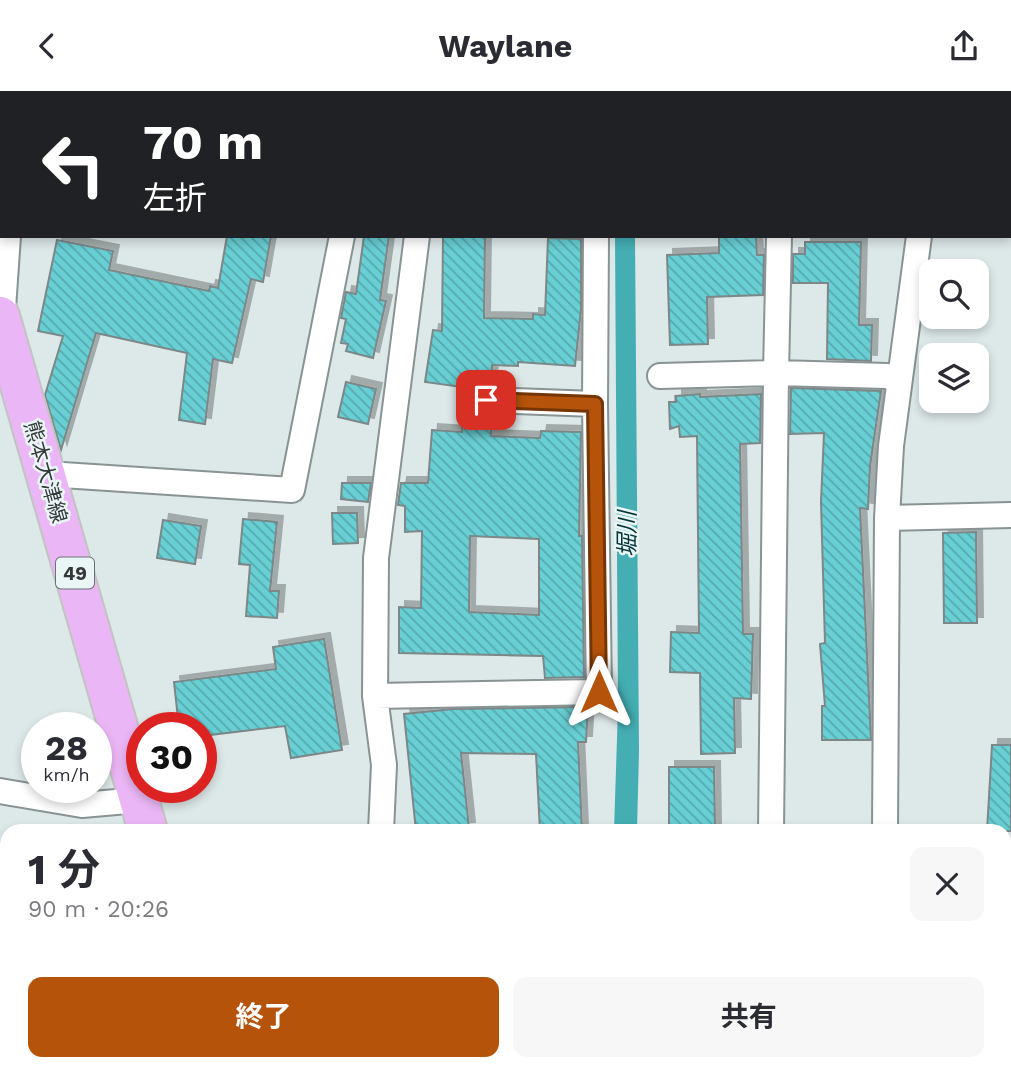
<!DOCTYPE html>
<html lang="ja">
<head>
<meta charset="utf-8">
<style>
	:root { --surface:#fff; --page:#f7f7f7; --text:#2b2b33; --muted:#7c7c81; --accent:#b45309 }
	body { margin:0; font-family:"Work Sans","Noto Sans JP",sans-serif; background:var(--page); color:var(--text); height:100vh; display:flex; flex-direction:column; font-size:26px; white-space:nowrap }
	* { box-sizing:border-box; margin:0 }
	p { font-size:23px; color:var(--muted) }
	.icon { flex:none; width:38px; height:38px; fill:none; stroke:currentColor; stroke-width:2; stroke-linecap:round; stroke-linejoin:round }
	.map { position:relative; flex:1; overflow:hidden }
	.drawer { position:absolute; left:0px; top:733px; width:1012px; height:247px; display:flex; flex-direction:column; background:var(--surface); border-radius:21px 21px 0 0; box-shadow:0 4px 10px #0003 }
	.drawer>* { flex:none }
	.guide { position:absolute; left:0px; top:0px; width:1012px; height:147px; box-shadow:0 4px 10px #0003; background:#202124; color:#fff; overflow:hidden }
	.fabs { position:absolute; left:919px; top:168px; display:grid; gap:14px }
	.fabs a { display:grid; place-items:center; width:70px; height:70px; border-radius:14px; background:var(--surface); box-shadow:0 4px 10px #0003; font-size:35px }
	.speed { position:absolute; left:21px; top:621px; display:flex; gap:14px; font-size:35px; font-weight:700; text-align:center }
	.speed>* { display:grid; place-content:center; width:91px; height:91px; border-radius:50%; background:var(--surface); box-shadow:0 4px 10px #0003; line-height:1 }
	.speed small { font-size:18px; font-weight:400 }
	.speed .limit { border:10px solid #d22; background:#fff; color:#111 }
	.pin { position:absolute; display:grid; place-items:center; width:60px; height:60px; color:#fff; margin:-30px; border-radius:14px; box-shadow:0 4px 10px #0006 }
	.me { position:absolute; width:77px; margin:-38px; rotate:0deg; stroke-linejoin:round; filter:drop-shadow(0 0 5px #0008) }
	.turn { display:flex; align-items:center; gap:24px; height:147px; padding:0 28px; font-size:32px }
	.turn .icon { width:91px; height:91px; stroke-width:2.5 }
	.turn b { display:block; font-size:49px; line-height:60px }
	.round { display:grid; place-items:center; flex:none; width:74px; height:74px; border-radius:14px; background:var(--page) }
	.head { display:flex; align-items:center; justify-content:space-between; height:119px; padding:0 28px }
	h1 { font-size:42px; font-weight:700; line-height:52px }
	.action { display:flex; gap:14px; margin-top:auto; padding:14px 28px }
	.action a { flex:1; height:80px; border-radius:14px; background:var(--accent); color:#fff; font-size:28px; font-weight:700; line-height:80px; text-align:center }
	.action a+a { background:var(--page); color:var(--text) }
	header { display:flex; justify-content:space-between; align-items:center; height:91px; padding:0 28px; background:var(--surface); font-size:32px; font-weight:700 }
	.map>svg:first-child { display:block }
	.water { fill:#44aeb3 }
	.building { fill:url(#building-back-hatch); stroke:#7d8787; stroke-width:2; fill-rule:evenodd; filter:url(#shadow) }
	.lines { fill:none; stroke-linecap:round; stroke-linejoin:round }
	.minor-casing { stroke:#899393; stroke-width:28 }
	.primary-casing { stroke:#c2c3c3; stroke-width:42 }
	.minor { stroke:#fff; stroke-width:24 }
	.primary { stroke:#ebb6f5; stroke-width:38 }
	.route-casing { stroke:#753606; stroke-width:18 }
	.route { stroke:#b45309; stroke-width:12 }
	.labels { text-anchor:middle; dominant-baseline:central; stroke-width:5; stroke-linejoin:round; paint-order:stroke }
	.shield { fill:#eaf5f6; stroke:#6b7171; stroke-width:2 }
	.shield-label { font-size:19px; font-weight:bold; fill:#343838 }
	.street-label { font-size:21px; fill:#343838; stroke:#eaf5f6 }
	.water-label { font-size:23px; font-style:italic; fill:#013638; stroke:#eaf5f6 }
</style>
</head>
<body>
<header><svg class="icon" aria-label="back" viewBox="0 0 24 24"><path d="M15 5l-7 7 7 7"/></svg>Waylane<svg class="icon" aria-label="share" viewBox="0 0 24 24"><path d="M12 15V3M7 8l5-5 5 5M5 13v7h14v-7"/></svg></header>
<div class="map">
<svg width="1011" height="979" viewBox="0 0 1011 979">
	<defs>
		<pattern id="building-back-hatch" width="6" height="6" patternUnits="userSpaceOnUse" patternTransform="scale(1.75)"><rect width="6" height="6" fill="#68cfd4"/><path d="M-1 5l2 2M0 0l6 6M5-1l2 2" fill="none" stroke="#56a9ad"/></pattern>
		<filter id="shadow"><feDropShadow dx="6" dy="-6" stdDeviation="0" flood-color="#0004"/></filter>
	</defs>
	<rect width="100%" height="100%" fill="#dde8e8"/>
	<!-- water -->
	<path class="water" d="M615 145H635L639 660 637 740H614L618 617Z"/>
	<!-- building -->
	<path class="building" d="M227 145H271L263 191 251 188 232 272 213 268 205 333 179 329 187 262 96 242 61 359 45 304 63 245 38 240 57 149 113 160 109 179 209 200 210 195 218 197Z
		M364 145H389L380 209 386 210 373 267 346 260 348 253 341 252 346 228 341 227 346 201 356 203Z
		M443 145H485L484 227 533 228V223L545 224 548 147 581 148V218L575 275 518 271V275L492 274 491 294 478 296 471 309 478 321 491 324V345L540 347 541 340 581 341 579 445H582L584 586 545 587 543 565 399 562V516L421 517 422 440 405 441V415L398 414 401 392H428L432 339 462 341V296L425 291 433 239 442 240ZM470 445 539 448V524L469 521Z
		M719 145H756L757 164H764L763 204 707 206 708 253 670 254 667 164 719 162Z
		M805 151H861L859 234H872L871 270 827 268 828 192H793V163H805Z
		M346 291 376 298 368 333 338 326Z
		M791 297 881 300 870 375 868 418 860 417 871 649H822V615H825L820 553 825 552 821 411 824 342 790 343Z
		M700 303V306L761 303 760 352 740 353 743 543H753L751 608 734 607 735 662 701 663 700 582 670 581 671 541 699 542 697 345 680 346 679 335 670 338 669 311H676V305Z
		M342 392H371L368 411 341 408Z
		M332 422H357L358 452 333 453Z
		M243 428 277 431 270 500H279L277 527 246 525 250 474 239 473Z
		M163 429 201 435 195 473 157 467Z
		M976 441 977 532H944L943 442Z
		M324 548 342 659 291 667 285 635 201 645V637H179L174 591 276 578 273 556Z
		M588 616 586 651H578L582 740H540L536 663 461 662 469 737 416 740 404 623 453 618Z
		M992 654H1011V740H987Z
		M669 676H714L715 740H669Z"/>
	<g class="lines">
		<!-- minor casing -->
		<g class="minor-casing">
			<path id="minor" d="M603 0V2
				M15 2V0
				M363 2V0
				M781 2V0
				M934 2V0
				M779 145 776 282 887 285 899 290
				M2 232 8 145
				M660 285 776 282 771 740
				M595 313 596 145
				M47 383 292 399 342 145
				M887 427 1011 424
				M375 605 599 601 595 313 486 309
				M0 700 82 714 139 709
				M381 740 384 674 375 605 376 467 417 145
				M885 740 887 427 891 355 919 145
				M1004 782H1011
				M227 973 229 979
				M886 973V979
				M348 979 350 973
				M768 979V973"/>
		</g>
		<!-- primary casing -->
		<g class="primary-casing">
			<path id="primary" d="M0 225 148 740
				M160 979 161 973"/>
		</g>
		<!-- minor -->
		<use href="#minor" class="minor"/>
		<!-- primary -->
		<use href="#primary" class="primary"/>
	</g>
	<g class="lines">
		<!-- route casing -->
		<g class="route-casing">
			<path id="route" d="M486 309 595 313 599 601"/>
		</g>
		<!-- route -->
		<use href="#route" class="route"/>
	</g>
	<g class="labels">
		<!-- shield labels -->
		<rect class="shield" x="56" y="466.5" width="38" height="31" rx="5"/>
		<g class="shield-label">
			<text x="75" y="482">49</text>
		</g>
		<!-- street labels -->
		<g class="street-label">
			<text transform="translate(46 381) rotate(74)">熊本大津線</text>
		</g>
		<!-- water labels -->
		<g class="water-label">
			<text transform="translate(627 443) rotate(-90)">堀川</text>
		</g>
	</g>
</svg>
<div class="fabs">
<a><svg class="icon" aria-label="search" viewBox="0 0 24 24"><circle cx="10" cy="10" r="6"/><path d="M15 15l6 6"/></svg></a>
<a><svg class="icon" aria-label="layers" viewBox="0 0 24 24"><path d="M12 4l9 5-9 5-9-5zM3 14l9 5 9-5"/></svg></a>
</div>
<div class="speed"><div>28<small>km/h</small></div><div class="limit">30</div></div>
<div class="pin" style="left:486px;top:309px;background:#d93025"><svg class="icon" aria-label="arrive" viewBox="0 0 24 24"><path d="M6 21V4h12l-3 4 3 4H6"/></svg></div>
<svg class="me" style="left:599px;top:601px" viewBox="-20 -20 40 40"><path d="M0-17L14 15 0 8-14 15z" fill="#b45309" stroke="#fff" stroke-width="4"/></svg>
<div class="guide">
<div class="turn"><svg class="icon" aria-label="left" viewBox="0 0 24 24"><path d="M17 20v-9H6M10 6l-5 5 5 5"/></svg><div><b>70 m</b>左折</div></div>
</div>
<section class="drawer">
<div class="head"><div><h1>1 分</h1><p>90 m · 20:26</p></div><a class="round"><svg class="icon" aria-label="close" viewBox="0 0 24 24"><path d="M6 6l12 12M18 6L6 18"/></svg></a></div>
<div class="action"><a>終了</a><a>共有</a></div>
</section>
</div>
</body>
</html>
